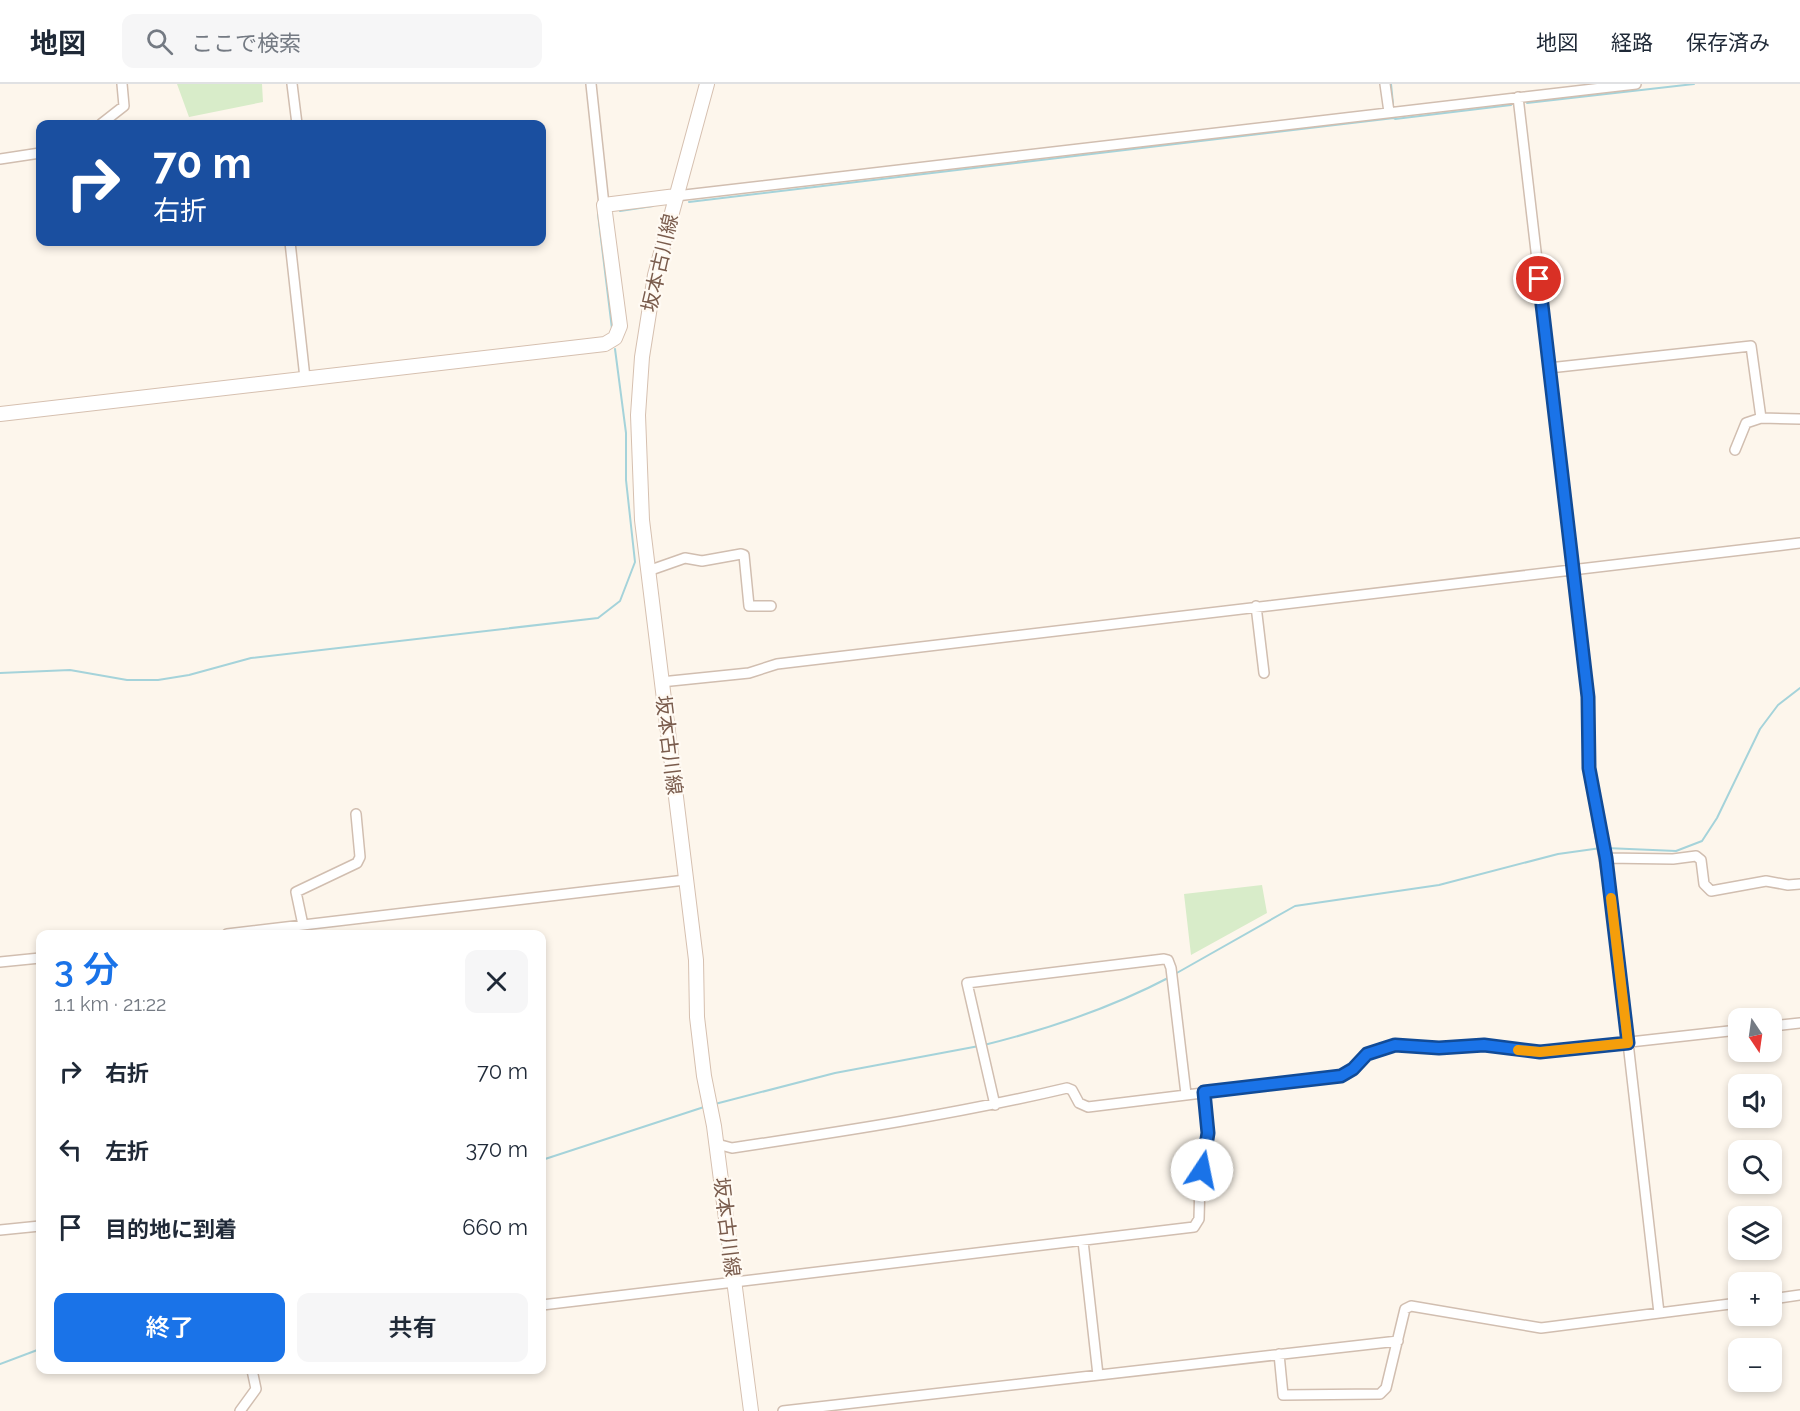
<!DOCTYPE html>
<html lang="ja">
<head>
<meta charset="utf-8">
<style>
	:root { --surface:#fff; --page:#f6f6f7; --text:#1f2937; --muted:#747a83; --line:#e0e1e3; --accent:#1a73e8 }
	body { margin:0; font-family:Raleway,"Noto Sans JP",sans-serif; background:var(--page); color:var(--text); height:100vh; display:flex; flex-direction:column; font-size:22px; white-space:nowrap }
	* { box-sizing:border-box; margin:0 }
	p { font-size:20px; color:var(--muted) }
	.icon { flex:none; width:33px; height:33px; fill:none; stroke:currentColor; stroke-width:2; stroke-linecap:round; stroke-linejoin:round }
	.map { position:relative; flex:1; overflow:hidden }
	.sheet { position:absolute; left:36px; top:846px; width:510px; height:444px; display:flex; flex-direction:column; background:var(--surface); border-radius:12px; box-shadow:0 3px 9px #0003 }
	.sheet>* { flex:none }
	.hud { position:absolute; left:36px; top:36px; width:510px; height:126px; border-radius:12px; box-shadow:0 3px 9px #0003; background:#1a4fa0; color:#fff; overflow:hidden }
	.needle { width:39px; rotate:167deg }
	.controls { position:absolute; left:1728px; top:924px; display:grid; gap:12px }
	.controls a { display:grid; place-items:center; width:54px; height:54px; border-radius:12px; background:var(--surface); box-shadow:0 3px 9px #0003; font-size:30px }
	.pin { position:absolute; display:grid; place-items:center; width:51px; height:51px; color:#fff; margin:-26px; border:3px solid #fff; border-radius:50%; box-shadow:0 2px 6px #0007 }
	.me { position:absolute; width:66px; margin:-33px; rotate:11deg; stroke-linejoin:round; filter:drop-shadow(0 0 4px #0008) }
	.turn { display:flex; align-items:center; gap:21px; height:126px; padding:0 18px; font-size:27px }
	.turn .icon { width:78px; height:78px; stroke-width:2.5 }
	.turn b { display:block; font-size:42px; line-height:51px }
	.round { display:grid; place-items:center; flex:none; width:63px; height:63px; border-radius:12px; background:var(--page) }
	.headline { display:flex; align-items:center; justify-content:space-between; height:102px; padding:0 18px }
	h1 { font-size:36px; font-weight:600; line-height:45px; color:var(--accent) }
	.button { display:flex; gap:12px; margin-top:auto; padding:12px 18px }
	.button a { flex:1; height:69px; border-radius:12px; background:var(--accent); color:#fff; font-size:24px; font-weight:600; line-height:69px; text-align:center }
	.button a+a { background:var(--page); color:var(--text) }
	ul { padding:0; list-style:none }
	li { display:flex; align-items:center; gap:18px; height:78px; padding:0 18px }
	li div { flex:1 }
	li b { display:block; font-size:22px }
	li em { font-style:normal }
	header { display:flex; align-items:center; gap:36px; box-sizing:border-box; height:84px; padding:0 30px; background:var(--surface); border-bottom:2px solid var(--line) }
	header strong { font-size:28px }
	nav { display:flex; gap:33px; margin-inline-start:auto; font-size:21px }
	.search { width:420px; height:54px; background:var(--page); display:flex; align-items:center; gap:15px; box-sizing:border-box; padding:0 21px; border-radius:12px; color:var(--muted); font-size:22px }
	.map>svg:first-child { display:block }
	.green { fill:#d8ecc9 }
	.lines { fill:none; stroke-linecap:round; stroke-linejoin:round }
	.stream { stroke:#a5d3da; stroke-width:2 }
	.street-casing { stroke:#d1beb0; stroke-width:12 }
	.secondary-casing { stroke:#d6c0b0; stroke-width:16 }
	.street { stroke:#fff; stroke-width:9 }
	.secondary { stroke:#fff; stroke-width:14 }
	.route-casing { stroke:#114b97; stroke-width:15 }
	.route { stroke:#1a73e8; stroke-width:10 }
	.slow { stroke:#f59e0b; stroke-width:10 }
	.labels { text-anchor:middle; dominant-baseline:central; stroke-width:4.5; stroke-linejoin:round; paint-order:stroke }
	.street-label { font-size:20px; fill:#7a5c4d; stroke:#fffaf3 }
</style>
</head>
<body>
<header>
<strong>地図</strong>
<div class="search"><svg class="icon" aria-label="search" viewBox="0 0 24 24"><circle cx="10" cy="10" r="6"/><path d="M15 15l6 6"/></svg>ここで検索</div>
<nav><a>地図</a><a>経路</a><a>保存済み</a></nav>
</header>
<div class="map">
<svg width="1800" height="1327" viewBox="0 0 1800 1327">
	<rect width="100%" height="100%" fill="#fdf6ec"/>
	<!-- green -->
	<path class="green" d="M177 0H262L263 18 189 33Z
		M1262 801 1267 829 1191 871 1184 810Z"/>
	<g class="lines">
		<!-- stream -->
		<path class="stream" d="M1391 0 1393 20
			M1527 19 1694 0
			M1395 35 1511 21
			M689 118 1394 34
			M620 127 653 122
			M598 130 612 245
			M0 589 70 586 127 596H158L189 591 251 574 598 534 620 517 635 478 626 396V349L615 265
			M1606 764 1676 767 1702 757 1717 734 1760 645 1778 621 1800 604
			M1175 890 1295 822 1439 801 1558 770 1601 764
			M984 961C1049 945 1111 924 1170 893
			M715 1020 835 989 979 962
			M542 1076 704 1023
			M0 1280 40 1265"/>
		<!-- street casing -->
		<g class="street-casing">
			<path id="street" d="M292 0 297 40
				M591 0 604 121
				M1385 0 1389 28
				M1518 13 1588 613 1589 684 1613 828 1659 1229
				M101 40 124 22 122 0
				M0 75 40 69
				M676 112 1636 0
				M290 158 305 294
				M1549 284 1751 262 1761 334
				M1735 366 1746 339 1761 334 1800 335
				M648 487 685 474 702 477 741 470 744 471 749 522H771
				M1256 522 1264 589
				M661 598 749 589 777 580 1800 459
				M1606 774 1673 775 1696 772 1701 776 1704 800 1711 807 1766 797 1788 801 1800 800
				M303 841 296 808 357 779 360 773 356 730
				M227 850 685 796
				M0 878 40 874
				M1772 942 1800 939
				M995 1021 967 899 1164 875 1168 876 1171 884 1186 1010
				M717 1060 732 1064C845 1047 957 1030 1067 1004L1072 1006 1079 1019 1088 1023 1341 992 1353 985 1367 970 1395 961 1439 964 1484 961 1540 968 1738 946
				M0 1146 40 1142
				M1083 1157 1098 1291
				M1772 1215 1800 1211
				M542 1221 1194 1143 1199 1135 1200 1096 1208 1049 1205 1008
				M1279 1270 1283 1311 1380 1310 1386 1304 1405 1225 1411 1222 1541 1244 1738 1219
				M240 1327 256 1305 252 1286
				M783 1327 1398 1257"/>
		</g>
		<!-- secondary casing -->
		<g class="secondary-casing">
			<path id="secondary" d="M707 0 655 191 642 273 638 331 642 436 696 876 697 933 704 992 714 1042 751 1327
				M0 330 605 260 615 254 620 242 604 121 676 112"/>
		</g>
		<!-- street -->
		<use href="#street" class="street"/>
		<!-- secondary -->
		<use href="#secondary" class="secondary"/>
	</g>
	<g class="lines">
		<!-- route casing -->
		<g class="route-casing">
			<path id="route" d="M1202 1086 1208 1049 1204 1008 1341 992 1353 985 1367 970 1395 961 1439 964 1484 961 1540 968 1628 959 1606 774 1589 684 1588 613 1539 195"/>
		</g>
		<!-- route -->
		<use href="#route" class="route"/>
		<!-- slow -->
		<path class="slow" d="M1518 966 1540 968 1628 959 1611 814"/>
	</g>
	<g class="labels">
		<!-- street labels -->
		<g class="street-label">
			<text transform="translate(660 179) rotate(-77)">坂本古川線</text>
			<text transform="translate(669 661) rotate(83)">坂本古川線</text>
			<text transform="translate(727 1143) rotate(83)">坂本古川線</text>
		</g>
	</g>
</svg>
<div class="controls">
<a><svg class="needle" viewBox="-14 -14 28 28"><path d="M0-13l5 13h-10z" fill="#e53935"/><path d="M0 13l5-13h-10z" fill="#747a83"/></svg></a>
<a><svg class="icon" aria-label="sound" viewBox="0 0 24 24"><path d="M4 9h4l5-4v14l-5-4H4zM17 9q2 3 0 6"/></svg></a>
<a><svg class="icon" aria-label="search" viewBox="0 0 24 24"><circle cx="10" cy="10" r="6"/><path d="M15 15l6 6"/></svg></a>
<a><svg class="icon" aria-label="layers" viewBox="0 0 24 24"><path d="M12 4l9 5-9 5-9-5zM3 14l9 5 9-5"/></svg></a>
<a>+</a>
<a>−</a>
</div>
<div class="pin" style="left:1539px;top:195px;background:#d93025"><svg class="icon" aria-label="arrive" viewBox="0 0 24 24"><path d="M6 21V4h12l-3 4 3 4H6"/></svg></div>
<svg class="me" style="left:1202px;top:1086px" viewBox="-20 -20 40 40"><circle r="19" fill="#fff"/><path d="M0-13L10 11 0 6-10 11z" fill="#1a73e8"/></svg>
<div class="hud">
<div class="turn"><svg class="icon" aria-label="right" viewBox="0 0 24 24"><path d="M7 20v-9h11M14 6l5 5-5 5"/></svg><div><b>70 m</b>右折</div></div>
</div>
<section class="sheet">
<div class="headline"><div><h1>3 分</h1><p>1.1 km · 21:22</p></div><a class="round"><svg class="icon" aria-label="close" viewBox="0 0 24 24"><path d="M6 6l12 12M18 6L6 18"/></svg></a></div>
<ul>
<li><svg class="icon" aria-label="right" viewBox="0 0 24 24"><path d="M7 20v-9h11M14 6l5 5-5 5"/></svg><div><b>右折</b></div><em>70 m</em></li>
<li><svg class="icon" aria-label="left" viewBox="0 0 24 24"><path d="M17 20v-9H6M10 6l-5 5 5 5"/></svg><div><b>左折</b></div><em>370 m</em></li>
<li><svg class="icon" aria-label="arrive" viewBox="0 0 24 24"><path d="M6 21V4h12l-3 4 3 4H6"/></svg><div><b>目的地に到着</b></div><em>660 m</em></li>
</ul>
<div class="button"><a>終了</a><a>共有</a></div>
</section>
</div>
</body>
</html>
